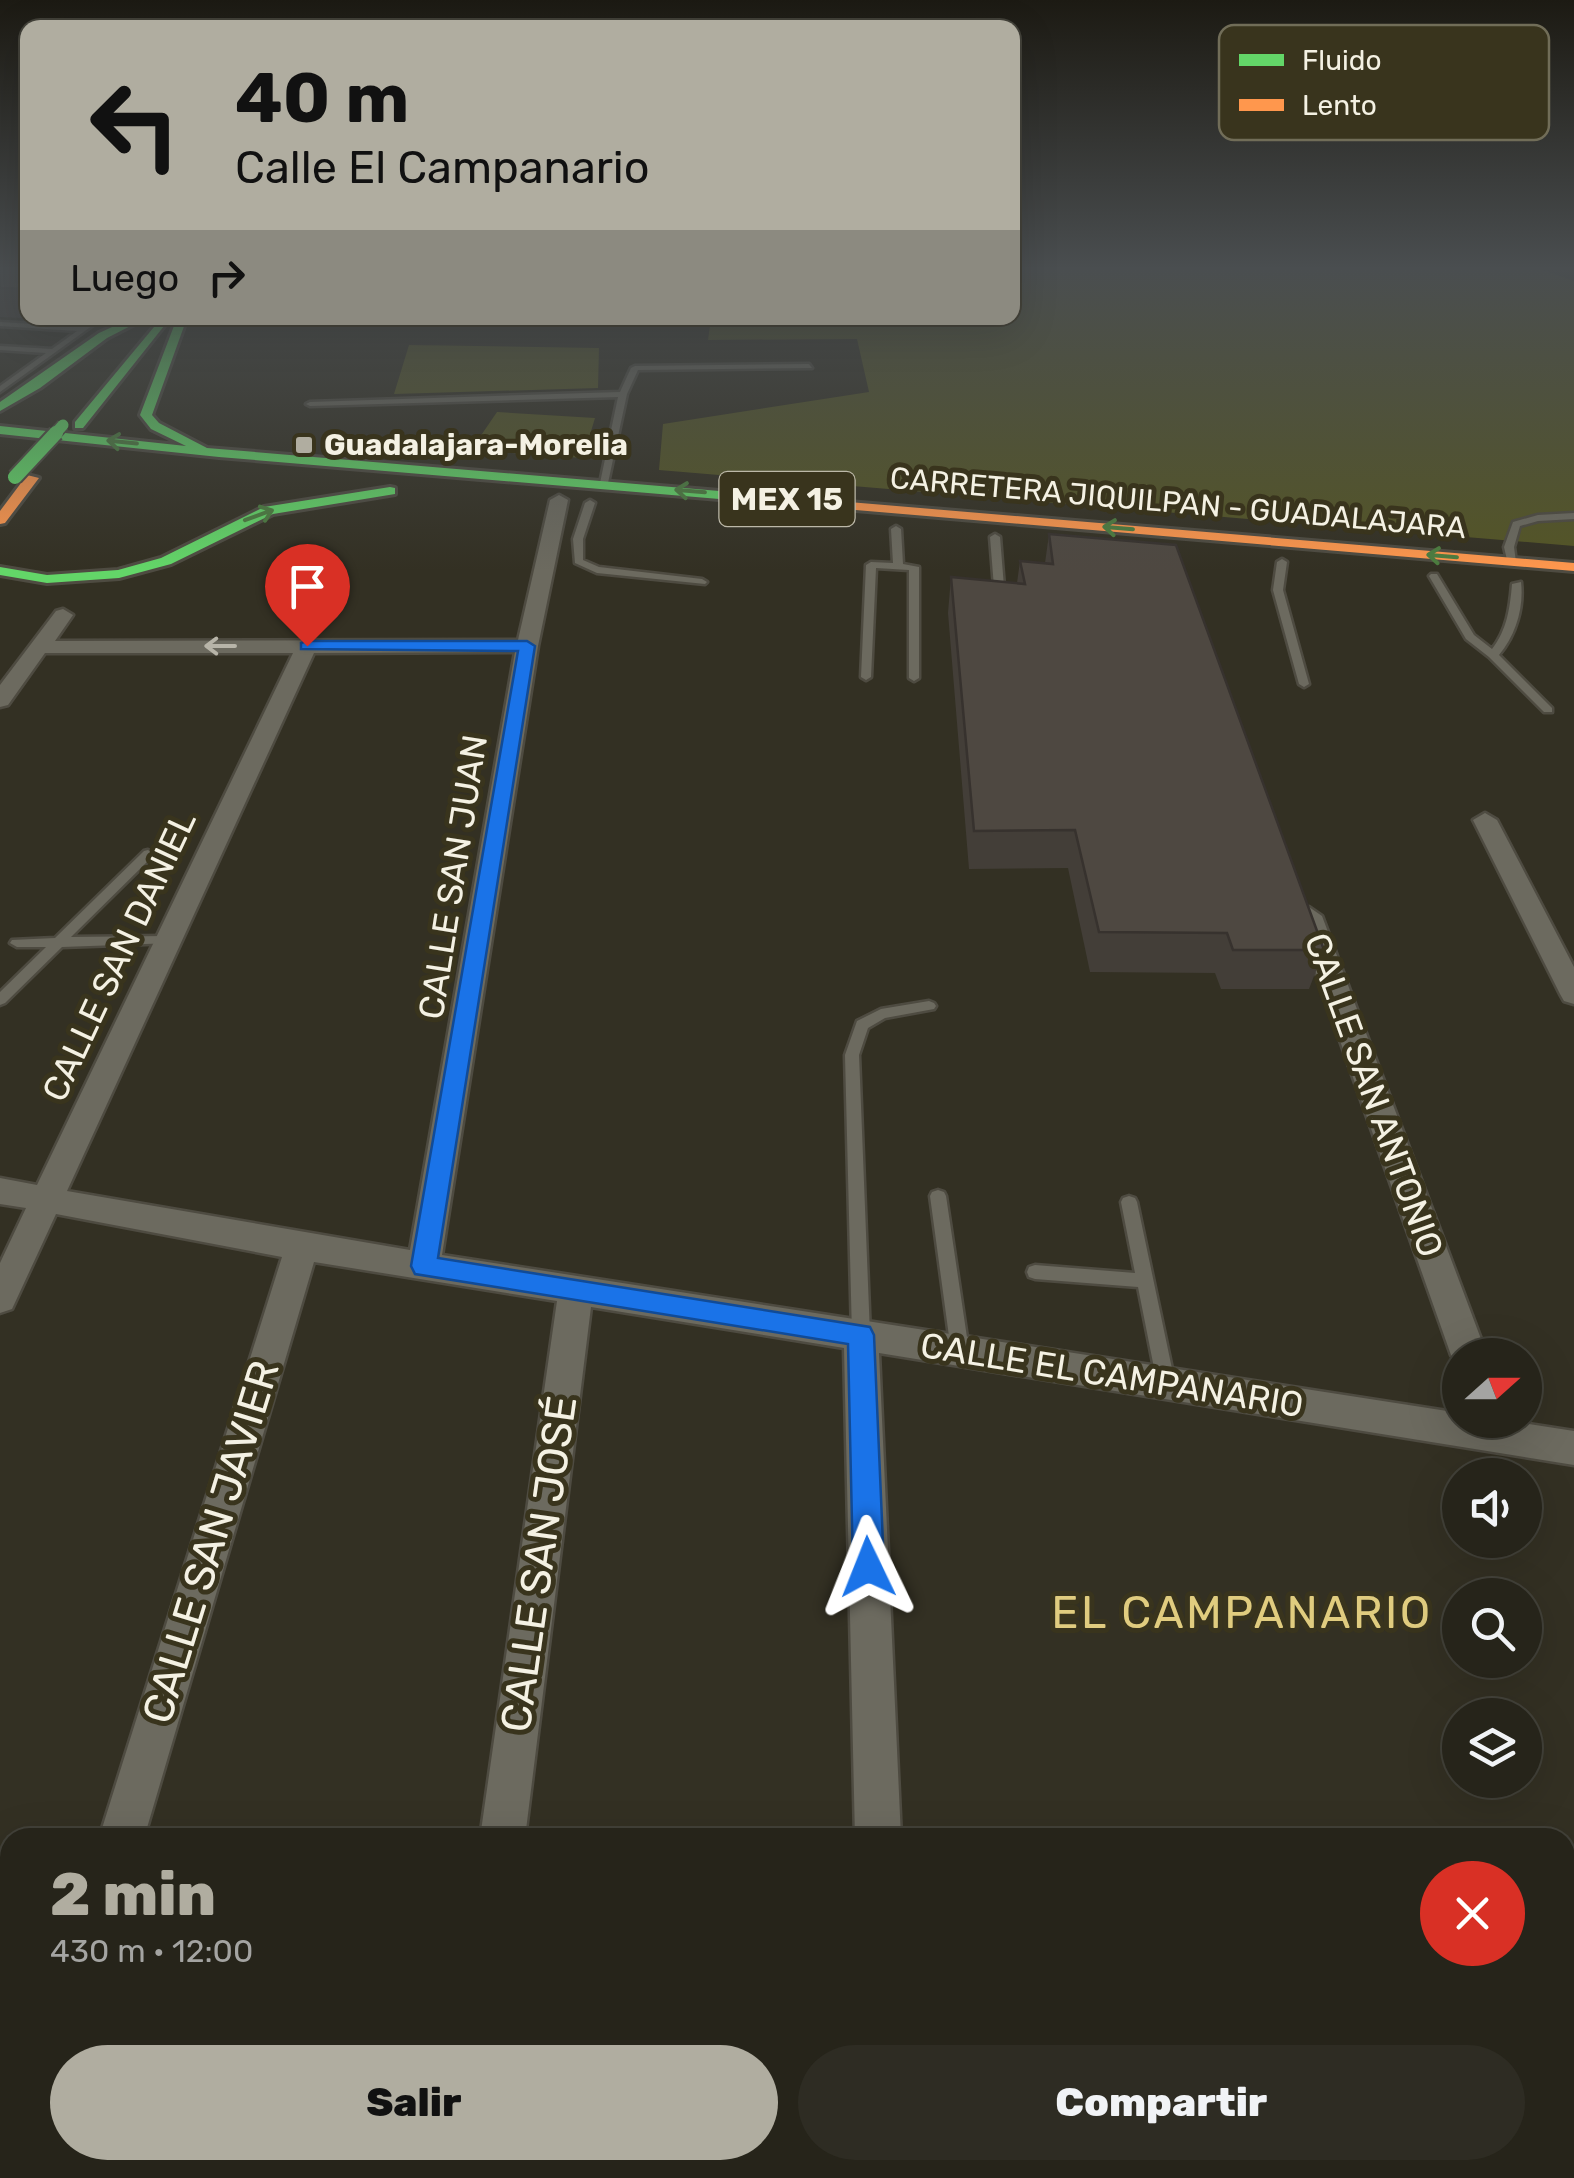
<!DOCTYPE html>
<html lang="es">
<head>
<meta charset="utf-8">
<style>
	:root { --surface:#26241a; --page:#2e2c23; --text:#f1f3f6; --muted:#a4a4a2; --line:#424139; --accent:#b0ada0 }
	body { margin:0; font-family:Rubik,sans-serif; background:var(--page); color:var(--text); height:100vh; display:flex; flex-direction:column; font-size:38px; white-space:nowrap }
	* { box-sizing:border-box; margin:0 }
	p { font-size:32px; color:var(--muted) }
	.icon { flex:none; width:55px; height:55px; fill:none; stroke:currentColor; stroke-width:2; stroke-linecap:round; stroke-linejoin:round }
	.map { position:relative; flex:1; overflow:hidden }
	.side { position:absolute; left:0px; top:1828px; width:1575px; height:352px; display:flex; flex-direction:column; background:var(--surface); border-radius:30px 30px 0 0; box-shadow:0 10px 40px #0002,0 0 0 2px var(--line) }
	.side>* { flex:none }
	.hud { position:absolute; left:20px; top:20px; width:1000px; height:305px; border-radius:20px; box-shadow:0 10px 40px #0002,0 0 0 2px var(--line); background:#b0ada0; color:#111; overflow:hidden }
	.needle { width:65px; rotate:69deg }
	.buttons { position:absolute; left:1442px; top:1338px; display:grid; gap:20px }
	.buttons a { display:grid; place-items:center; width:100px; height:100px; border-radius:50%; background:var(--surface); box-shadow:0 10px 40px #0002,0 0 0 2px var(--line); font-size:50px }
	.pin { position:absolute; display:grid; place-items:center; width:85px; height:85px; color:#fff; margin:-102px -42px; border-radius:50% 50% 50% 0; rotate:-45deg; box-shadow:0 0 10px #0007 }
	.pin .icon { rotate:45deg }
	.me { position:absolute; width:110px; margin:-55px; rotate:358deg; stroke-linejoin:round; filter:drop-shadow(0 0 8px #0008) }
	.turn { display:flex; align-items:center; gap:35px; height:210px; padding:0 50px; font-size:45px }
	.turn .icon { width:130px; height:130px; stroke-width:2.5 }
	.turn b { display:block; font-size:70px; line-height:85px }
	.then { display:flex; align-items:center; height:95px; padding:0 50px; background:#0003; gap:20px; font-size:38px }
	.round { display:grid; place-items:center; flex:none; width:105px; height:105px; border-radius:52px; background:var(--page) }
	.summary { display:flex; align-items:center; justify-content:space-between; height:170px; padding:0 50px }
	h1 { font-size:60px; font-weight:800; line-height:75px; color:var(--accent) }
	.primary-button { display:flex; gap:20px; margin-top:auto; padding:20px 50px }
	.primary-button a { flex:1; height:115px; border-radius:60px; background:var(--accent); color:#111; font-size:40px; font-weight:800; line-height:115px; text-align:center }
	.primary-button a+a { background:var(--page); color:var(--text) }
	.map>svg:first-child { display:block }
	.green { fill:#545525 }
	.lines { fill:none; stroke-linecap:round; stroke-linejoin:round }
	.lane-casing { stroke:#4e4b41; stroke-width:5 }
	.street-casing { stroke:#4e4b41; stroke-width:5 }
	.fast-casing { stroke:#4e4b41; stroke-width:6 }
	.slow-casing { stroke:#4e4b41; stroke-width:6 }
	.lane { fill:#6c6a5f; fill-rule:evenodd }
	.street { fill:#6c6a5f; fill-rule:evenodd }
	.fast { fill:#63d668; fill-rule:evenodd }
	.slow { fill:#ff974d; fill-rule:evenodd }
	.fast-bridge-far1-casing { stroke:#4e4b41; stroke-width:14; stroke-linecap:butt }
	.fast-bridge-casing { stroke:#4e4b41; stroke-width:18; stroke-linecap:butt }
	.fast-bridge-far1 { stroke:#63d668; stroke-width:11 }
	.fast-bridge { stroke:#63d668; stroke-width:14 }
	.wall { fill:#433e38 }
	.building { fill:#4e4841; stroke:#37322e; stroke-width:2.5 }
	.oneway { stroke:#4c7d3f }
	.oneway2 { stroke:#b7b4a8 }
	.route { fill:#1a73e8; stroke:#114b97; stroke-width:2.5 }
	.poi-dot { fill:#b0ada0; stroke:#39341d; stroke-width:4 }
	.labels { text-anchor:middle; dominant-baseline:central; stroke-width:10; stroke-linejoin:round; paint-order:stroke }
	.far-poi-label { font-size:30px; font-weight:bold; fill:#f4f1e3; stroke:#39341d; text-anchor:start }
	.far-street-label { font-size:30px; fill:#f4f1e3; stroke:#39341d }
	.shield { fill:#39341d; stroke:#bcb8a8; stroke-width:2.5 }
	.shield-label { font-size:32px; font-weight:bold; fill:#f4f1e3 }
	.street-label { font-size:35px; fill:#f4f1e3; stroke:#39341d }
	.near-street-label { font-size:42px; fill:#f4f1e3; stroke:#39341d }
	.near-neighbourhood-label { font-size:45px; letter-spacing:2.5px; fill:#e0cc7f; stroke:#39341d }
	.key { fill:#39341d; stroke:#716d58; stroke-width:2.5 }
	.key-label { font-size:28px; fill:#f4f1e3 }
</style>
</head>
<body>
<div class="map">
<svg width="1574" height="2178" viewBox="0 0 1574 2178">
	<rect width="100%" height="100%" fill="#333023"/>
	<!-- green -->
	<path class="green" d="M1013 266H1531L1574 281V546L659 470 663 424 869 392 857 339 708 340 711 318H1012Z
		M409 345 599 348 598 388 394 394Z
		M497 412 595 418 583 458 471 450Z"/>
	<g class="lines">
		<!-- lane casing -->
		<g class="lane-casing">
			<path id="lane" d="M95 318H103L0 392V386L46 353 0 350V346L52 349 77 331 0 326V322L82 327Z
				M809 364 812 368 638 370 627 394 608 483 604 486 600 483 618 397 310 406 306 404 310 402 620 392 631 368 635 366Z
				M590 500 595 503 583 539V560L599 567 702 579 707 582 705 584 597 573 575 563 573 539 585 503Z
				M1574 513V519L1538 521 1520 526 1514 547 1516 562 1508 564 1504 547 1513 522 1538 515Z
				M896 526 901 529 903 564 919 567V678L914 681 909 678V570L876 568 871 677 866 680 861 677 866 565 871 562 893 563 891 529Z
				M995 534 1000 537 1004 587 999 590 994 587 990 537Z
				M1282 559 1287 562 1283 590 1309 684 1304 687 1299 684 1273 590 1277 562Z
				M1431 574H1437L1474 635 1492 649C1507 630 1510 608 1512 584L1521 582C1524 607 1516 635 1499 655L1552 708V712H1544L1489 657 1466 639 1429 576Z
				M148 850 154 854 152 857 71 937 168 936 173 937 175 940 173 943 62 947 5 1003 0 1005V992L46 947H17L10 943 12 940 55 938 144 851Z
				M929 1001 934 1003 936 1006 934 1009 885 1018 868 1028 859 1055 870 1335 867 1340 861 1342 855 1340 852 1335 845 1055 857 1021 881 1009Z
				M938 1190 944 1192 946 1196 969 1351 966 1356 960 1359 954 1356 951 1351 930 1196 932 1192Z
				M1129 1196 1135 1198 1137 1202 1175 1383 1172 1389 1166 1391 1160 1389 1157 1383 1138 1287 1035 1279 1029 1277 1027 1272 1029 1267 1035 1265 1135 1273 1121 1202 1123 1198Z"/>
		</g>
		<!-- street casing -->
		<g class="street-casing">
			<path id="street" d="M559 495 568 500 538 646 442 1255 1460 1413V1420H1503L1574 1431V1465L879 1353 901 1838H855L844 1348 591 1307 525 1838H480L557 1301 314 1262 144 1838H99L282 1257 56 1214 12 1309 0 1313V1263L26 1208 0 1204V1178L37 1185 293 653H45L8 705 0 707V685L56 611 63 609 73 615 55 641 518 640 550 500ZM515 652 410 1250 67 1191 314 653Z
				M1485 813 1497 820 1574 967V1004L1564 1001 1560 994 1473 820Z
				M1309 907 1322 916 1487 1355H1460V1367L1451 1355 1296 916Z
				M10 2148V2170H45L43 2178H0V2153Z
				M432 2170H484L482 2178H430Z
				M863 2170H915V2178H863Z"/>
		</g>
		<!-- fast casing -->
		<g class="fast-casing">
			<path id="fast" d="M132 318H146L107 338 40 388 0 411V402L99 333Z
				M155 318H166L168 321 83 428H75V422L154 327 157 321Z
				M177 318H187L152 415 159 423 207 448 837 501 844 505 837 509 219 457 0 434V426L186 446 151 429 140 415Z
				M390 487 395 488V494L273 514 171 564 119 578 47 583 0 575V567L47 575 118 570 161 558 264 507Z"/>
		</g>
		<!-- slow casing -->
		<g class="slow-casing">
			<path id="slow" d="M27 475 39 478 5 523 0 524V511Z
				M837 501 1574 563V571L832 508V502Z"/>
		</g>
		<!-- lane -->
		<use href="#lane" class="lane"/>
		<!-- street -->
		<use href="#street" class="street"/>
		<!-- fast -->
		<use href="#fast" class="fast"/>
		<!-- slow -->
		<use href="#slow" class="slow"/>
		<!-- fast-bridge-far1 casing -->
		<g class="fast-bridge-far1-casing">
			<path id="fast-bridge-far1" d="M54 435 63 425"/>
		</g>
		<!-- fast-bridge casing -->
		<g class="fast-bridge-casing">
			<path id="fast-bridge" d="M15 477 56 433"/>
		</g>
		<!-- fast-bridge-far1 -->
		<use href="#fast-bridge-far1" class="fast-bridge-far1"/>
		<!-- fast-bridge -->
		<use href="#fast-bridge" class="fast-bridge"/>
	</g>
	<!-- wall -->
	<path class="wall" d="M0 266H28V318H67L63 320 0 317Z
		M1049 534 1324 950 1309 989H1221L1215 973 1090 972 1068 868 969 869 948 613 951 577 1017 583 1020 561 1045 563Z"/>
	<!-- building -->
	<path class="building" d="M0 266H28V289L0 288Z
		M1049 534 1176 545 1324 950H1233L1227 933 1099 932 1075 830 974 831 951 577 1025 584 1020 561 1053 564Z"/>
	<!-- one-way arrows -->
	<defs><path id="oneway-shaft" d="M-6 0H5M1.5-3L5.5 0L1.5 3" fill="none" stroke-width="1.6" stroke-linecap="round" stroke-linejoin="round" transform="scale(2.5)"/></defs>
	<g class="oneway">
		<use href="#oneway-shaft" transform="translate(122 442) rotate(-174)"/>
		<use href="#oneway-shaft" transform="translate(690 491) rotate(-175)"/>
		<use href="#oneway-shaft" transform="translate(259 515) rotate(-20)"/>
		<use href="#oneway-shaft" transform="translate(1118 528) rotate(-175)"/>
		<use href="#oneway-shaft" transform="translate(1442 556) rotate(-175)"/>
	</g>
	<use class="oneway2" href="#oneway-shaft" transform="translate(220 646) rotate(180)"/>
	<!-- sky -->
	<linearGradient id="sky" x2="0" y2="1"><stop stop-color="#1c1a13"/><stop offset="0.47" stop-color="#4a4e50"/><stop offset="1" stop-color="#4a4e50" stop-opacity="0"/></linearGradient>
	<rect width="1574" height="571" fill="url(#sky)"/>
	<!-- route -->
	<path class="route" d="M307 641H527L535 646 438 1258 870 1327 874 1335 884 1567 879 1577 868 1582 858 1577 853 1567 848 1344 415 1274 411 1266 518 651 301 649V643Z"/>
	<!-- markers -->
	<rect class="poi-dot" x="294" y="435" width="20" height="20" rx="5"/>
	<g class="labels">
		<!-- far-poi labels -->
		<g class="far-poi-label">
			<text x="324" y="445">Guadalajara-Morelia</text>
		</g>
		<!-- far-street labels -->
		<g class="far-street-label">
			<text transform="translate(1178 503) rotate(5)">CARRETERA JIQUILPAN - GUADALAJARA</text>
		</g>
		<!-- shield labels -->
		<rect class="shield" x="719.5" y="472" width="135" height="54" rx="8"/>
		<g class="shield-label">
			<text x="787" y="499">MEX 15</text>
		</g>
		<!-- street labels -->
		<g class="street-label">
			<text transform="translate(453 877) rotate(-81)">CALLE SAN JUAN</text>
			<text transform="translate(119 956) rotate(-65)">CALLE SAN DANIEL</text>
			<text transform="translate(1374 1095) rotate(70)">CALLE SAN ANTONIO</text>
			<text transform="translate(1112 1375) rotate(9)">CALLE EL CAMPANARIO</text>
		</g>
		<!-- near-street labels -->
		<g class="near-street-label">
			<text transform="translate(211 1542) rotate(-73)">CALLE SAN JAVIER</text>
			<text transform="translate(539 1564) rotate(-82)">CALLE SAN JOSÉ</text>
		</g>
		<!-- near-neighbourhood labels -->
		<g class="near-neighbourhood-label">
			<text x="1242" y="1612">EL CAMPANARIO</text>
		</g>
	</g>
	<!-- legend -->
	<rect x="1219" y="25" width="330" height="115" rx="15" class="key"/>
	<rect x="1239" y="54" width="45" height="12" fill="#63d668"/>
	<rect x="1239" y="99" width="45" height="12" fill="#ff974d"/>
	<g class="key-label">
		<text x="1302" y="70">Fluido</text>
		<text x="1302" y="115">Lento</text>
	</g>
</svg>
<div class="buttons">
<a><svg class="needle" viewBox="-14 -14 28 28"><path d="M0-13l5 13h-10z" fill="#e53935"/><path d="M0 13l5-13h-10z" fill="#a4a4a2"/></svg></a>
<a><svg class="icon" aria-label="sound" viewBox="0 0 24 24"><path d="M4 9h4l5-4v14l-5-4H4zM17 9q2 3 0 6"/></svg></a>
<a><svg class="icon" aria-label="search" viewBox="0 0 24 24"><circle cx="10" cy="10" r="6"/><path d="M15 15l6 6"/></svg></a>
<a><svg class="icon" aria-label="layers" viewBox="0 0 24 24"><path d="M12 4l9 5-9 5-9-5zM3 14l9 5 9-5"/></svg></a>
</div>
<div class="pin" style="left:307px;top:646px;background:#d93025"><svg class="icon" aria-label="arrive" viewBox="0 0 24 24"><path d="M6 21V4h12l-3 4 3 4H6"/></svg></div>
<svg class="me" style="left:868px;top:1567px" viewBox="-20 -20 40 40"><path d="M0-17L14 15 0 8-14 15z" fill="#1a73e8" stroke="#fff" stroke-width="4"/></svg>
<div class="hud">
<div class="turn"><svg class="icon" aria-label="left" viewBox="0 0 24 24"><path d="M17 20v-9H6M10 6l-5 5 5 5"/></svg><div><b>40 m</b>Calle El Campanario</div></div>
<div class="then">Luego<svg class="icon" aria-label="right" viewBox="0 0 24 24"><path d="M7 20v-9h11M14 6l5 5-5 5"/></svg></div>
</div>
<section class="side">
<div class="summary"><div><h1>2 min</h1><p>430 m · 12:00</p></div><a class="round" style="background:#d93025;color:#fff"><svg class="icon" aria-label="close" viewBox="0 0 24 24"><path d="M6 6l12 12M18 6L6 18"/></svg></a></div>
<div class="primary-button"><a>Salir</a><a>Compartir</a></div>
</section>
</div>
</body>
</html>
